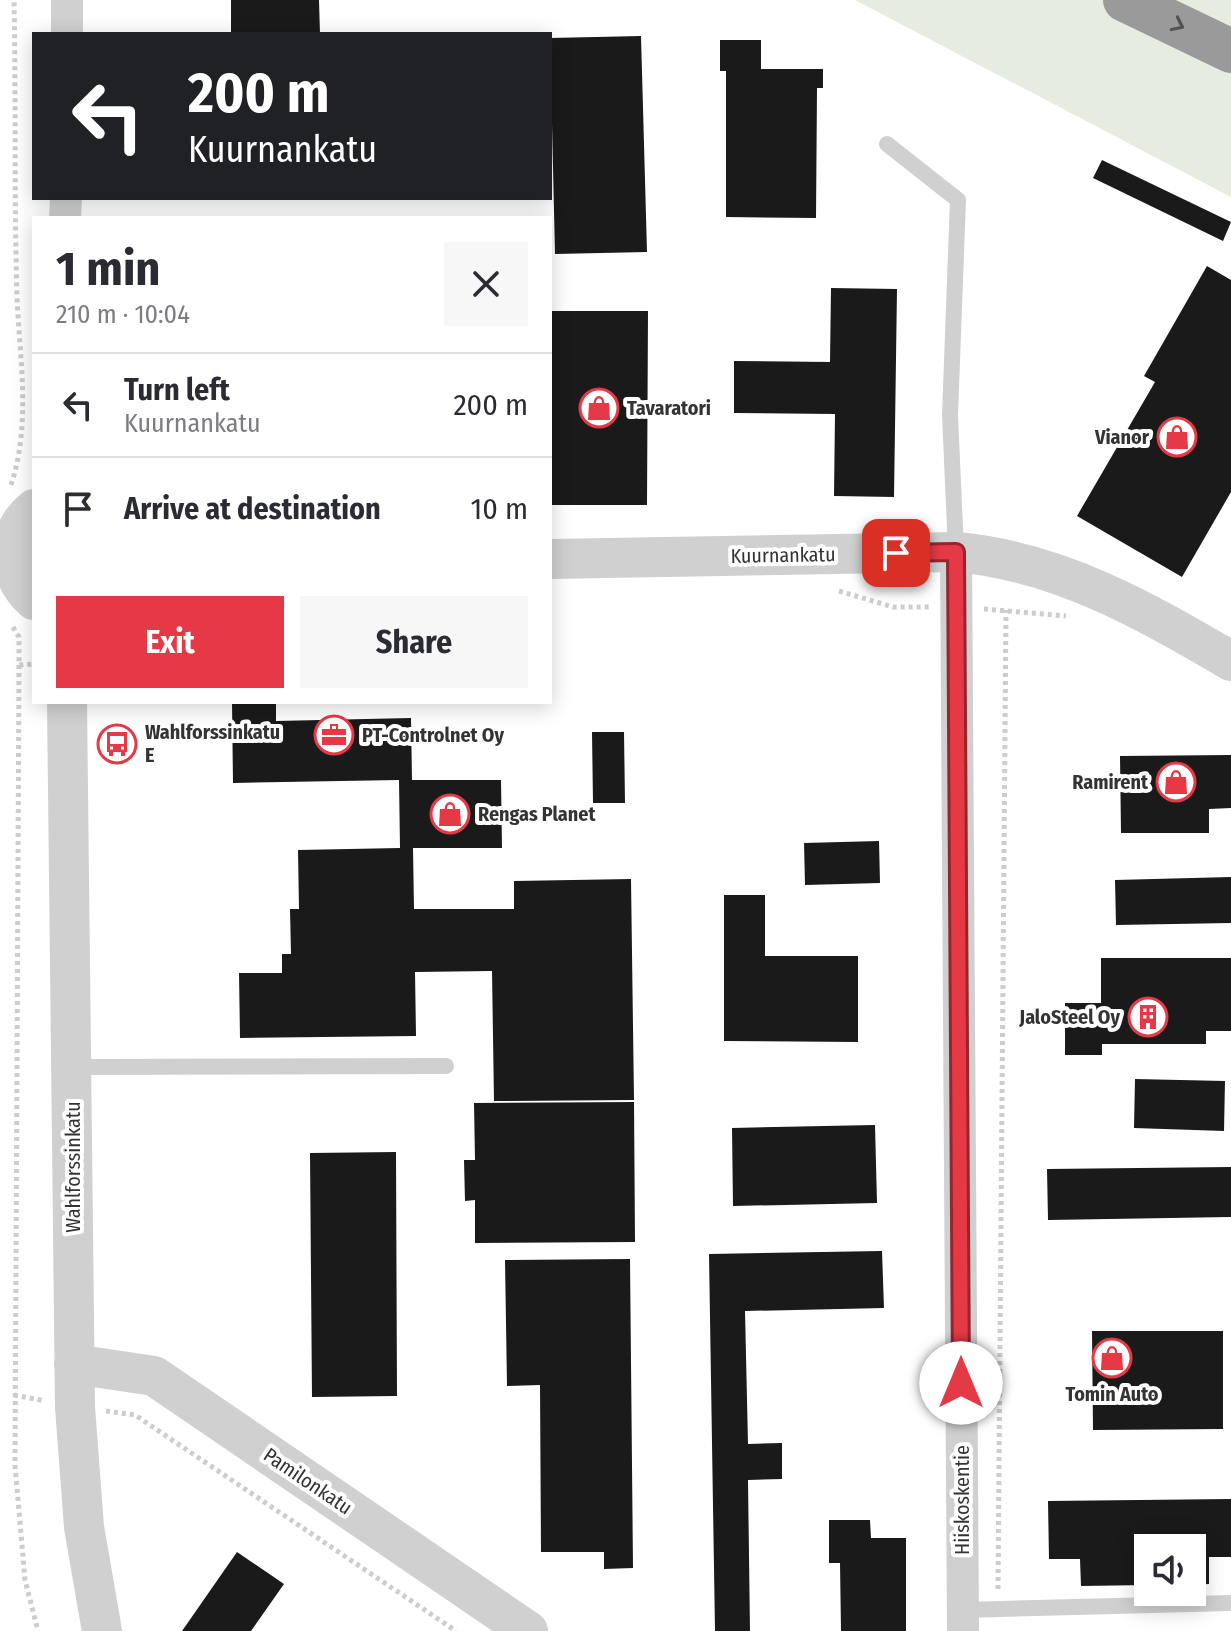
<!DOCTYPE html>
<html lang="en">
<head>
<meta charset="utf-8">
<style>
	:root { --surface:#fff; --page:#f7f7f7; --text:#2b2b33; --muted:#7c7c81; --line:#e1e1e2; --accent:#e63946 }
	body { margin:0; font-family:"Fira Sans Condensed",sans-serif; background:var(--page); color:var(--text); height:100vh; display:flex; flex-direction:column; font-size:30px; white-space:nowrap }
	* { box-sizing:border-box; margin:0 }
	p { font-size:26px; color:var(--muted) }
	.icon { flex:none; width:44px; height:44px; fill:none; stroke:currentColor; stroke-width:2; stroke-linecap:round; stroke-linejoin:round }
	.map { position:relative; flex:1; overflow:hidden }
	.side { position:absolute; left:32px; top:216px; width:520px; height:488px; display:flex; flex-direction:column; background:var(--surface); border-radius:0px; box-shadow:0 4px 20px #0003 }
	.side>* { flex:none }
	.top-card { position:absolute; left:32px; top:32px; width:520px; height:168px; border-radius:0px; box-shadow:0 4px 20px #0003; background:#202124; color:#fff; overflow:hidden }
	.buttons { position:absolute; left:1134px; top:1534px; display:grid; gap:16px }
	.buttons a { display:grid; place-items:center; width:72px; height:72px; border-radius:0px; background:var(--surface); box-shadow:0 4px 20px #0003; font-size:40px }
	.pin { position:absolute; display:grid; place-items:center; width:68px; height:68px; color:#fff; margin:-34px; border-radius:16px; box-shadow:0 4px 12px #0006 }
	.me { position:absolute; width:88px; margin:-44px; rotate:0deg; stroke-linejoin:round; filter:drop-shadow(0 0 6px #0008) }
	.turn { display:flex; align-items:center; gap:28px; height:168px; padding:0 24px; font-size:36px }
	.turn .icon { width:104px; height:104px; stroke-width:2.5 }
	.turn b { display:block; font-size:56px; line-height:68px }
	.round { display:grid; place-items:center; flex:none; width:84px; height:84px; border-radius:0px; background:var(--page) }
	.summary { display:flex; align-items:center; justify-content:space-between; height:136px; padding:0 24px }
	h1 { font-size:48px; font-weight:700; line-height:60px }
	.button { display:flex; gap:16px; margin-top:auto; padding:16px 24px }
	.button a { flex:1; height:92px; border-radius:0px; background:var(--accent); color:#fff; font-size:32px; font-weight:700; line-height:92px; text-align:center }
	.button a+a { background:var(--page); color:var(--text) }
	ul { padding:0; list-style:none }
	li { display:flex; align-items:center; gap:24px; height:104px; padding:0 24px; border-top:2px solid var(--line) }
	li div { flex:1 }
	li b { display:block; font-size:30px }
	li em { font-style:normal }
	.map>svg:first-child { display:block }
	.green { fill:#e6ecdf }
	.building { fill:#1a1a1a }
	.lines { fill:none; stroke-linecap:round; stroke-linejoin:round }
	.path { stroke:#cdcdcd; stroke-width:5; stroke-dasharray:4 4; stroke-linecap:butt }
	.service { stroke:#d0d0d0; stroke-width:16 }
	.minor { stroke:#d0d0d0; stroke-width:32 }
	.tertiary { stroke:#d0d0d0; stroke-width:40 }
	.motorway { stroke:#9a9a9a; stroke-width:44 }
	.oneway { stroke:#525252 }
	.route-casing { stroke:#96252e; stroke-width:20 }
	.route { stroke:#e63946; stroke-width:14 }
	.labels { text-anchor:middle; dominant-baseline:central; stroke-width:8; stroke-linejoin:round; paint-order:stroke }
	.poi-label { font-size:20px; font-weight:bold; fill:#333; stroke:#fff; text-anchor:start }
	.street-label { font-size:20px; fill:#333; stroke:#fff }
</style>
</head>
<body>
<div class="map">
<svg width="1231" height="1631" viewBox="0 0 1231 1631">
	<rect width="100%" height="100%" fill="#fff"/>
	<!-- green -->
	<path class="green" d="M855 0H1231V197Z"/>
	<!-- building -->
	<path class="building" d="M231 0H319L320 34H231Z
		M641 36 647 252 555 254 550 38Z
		M720 40H761V69H823V88H817L816 218 726 217V71H720Z
		M1102 160 1231 222 1223 241 1093 178Z
		M1207 266 1231 280V492L1182 577 1077 516 1155 382 1144 376Z
		M831 288 897 289 894 497 834 496 835 414 734 413V361L830 362Z
		M550 311H648L647 505H550Z
		M232 702H276V721L411 718 412 780H501L502 848H413L414 909H514V881L631 879 634 1100 494 1101 492 971 415 972 416 1036 240 1038 239 973H282V954H291L290 909H299L298 850 400 848 399 780 233 783Z
		M592 732H624L625 803H593Z
		M1231 755V808L1209 809V833H1121L1120 756Z
		M879 841 880 883 805 885 804 843Z
		M1231 877V923L1116 925 1115 880Z
		M724 895H765V956H858V1042L724 1041Z
		M1101 958H1231V1031H1206V1044H1102V1055H1065V1003H1101Z
		M1135 1079 1225 1081 1224 1131 1134 1128Z
		M634 1102 635 1242 475 1243V1200L465 1201 464 1160H475L474 1103Z
		M875 1125 877 1203 733 1206 732 1128Z
		M396 1152 397 1396 312 1397 310 1153Z
		M1231 1167V1217L1048 1220 1047 1169Z
		M882 1251 884 1308 745 1311 748 1444 782 1443V1479L748 1480 750 1631H715L709 1254Z
		M630 1259 633 1568 604 1569V1552H541L540 1385 507 1386 505 1260Z
		M1092 1331H1223V1429L1093 1430Z
		M1231 1499V1557H1209V1584L1192 1585V1548H1148V1585L1081 1586 1080 1559H1049L1048 1501Z
		M829 1520H870L871 1538H906V1631H841L840 1563H829Z
		M237 1552 284 1584 251 1631H182Z"/>
	<g class="lines">
		<!-- path -->
		<path class="path" d="M11 485C31 424 20 362 17 298 14 199 16 99 14 0
			M839 591 893 607H930
			M984 609 1066 616
			M13 627 19 637V665L34 664
			M19 665 15 1465 25 1580 38 1631
			M14 1395 45 1401
			M106 1411 135 1415 456 1631
			M998 1589 1006 610"/>
		<!-- service -->
		<path class="service" d="M887 144 958 200 950 415 956 551
			M72 1067 446 1066
			M962 1610 1231 1603"/>
		<!-- minor -->
		<path class="minor" d="M67 0V34
			M65 218 66 198
			M956 552 963 1631"/>
		<!-- tertiary -->
		<path class="tertiary" d="M34 509C4 533 6 576 34 600
			M550 559 956 552C1058 561 1144 610 1231 661
			M67 702 75 1407 84 1527 102 1631
			M74 1364 154 1376 528 1631"/>
		<!-- motorway -->
		<path class="motorway" d="M1125 0 1231 51"/>
	</g>
	<!-- one-way arrows -->
	<defs><path id="oneway-chevron" d="M-2-3.5L2.5 0L-2 3.5" fill="none" stroke-width="1.6" stroke-linecap="round" stroke-linejoin="round" transform="scale(2)"/></defs>
	<use class="oneway" href="#oneway-chevron" transform="translate(1178 25) rotate(26)"/>
	<g class="lines">
		<!-- route casing -->
		<g class="route-casing">
			<path id="route" d="M896 553 956 552 961 1383"/>
		</g>
		<!-- route -->
		<use href="#route" class="route"/>
	</g>
	<!-- icons -->
	<defs>
		<g id="shop-ring" transform="scale(2)"><circle r="9.5" fill="#fff" stroke="#e63946" stroke-width="1.5"/><path d="M-5-2.5h2.3a2.7 3.5 0 0 1 5.4 0H5L5.5 6h-11ZM-1.5-2.5h3a1.5 2.3 0 0 0-3 0Z" fill="#e63946"/></g>
		<g id="office-ring" transform="scale(2)"><circle r="9.5" fill="#fff" stroke="#e63946" stroke-width="1.5"/><path d="M-6-3h4V-5.5h4V-3h4V5H-6ZM-1-4.5V-3h2v-1.5ZM-6 0V1H6V0Z" fill="#e63946"/></g>
		<g id="bus-ring" transform="scale(2)"><circle r="9.5" fill="#fff" stroke="#e63946" stroke-width="1.5"/><path d="M-5-6H5V4H4V6H2V4H-2V6H-4V4H-5ZM-3.5-4V0h7V-4ZM-3.5 1.2v1.5H-2V1.2ZM2 1.2v1.5H3.5V1.2Z" fill="#e63946"/></g>
		<g id="building-ring" transform="scale(2)"><circle r="9.5" fill="#fff" stroke="#e63946" stroke-width="1.5"/><path d="M-4-6H4V6H1V3H-1V6H-4ZM-2.5-4.3h1.7v1.8h-1.7ZM.8-4.3h1.7v1.8H.8ZM-2.5-1h1.7V.8h-1.7ZM.8-1h1.7V.8H.8Z" fill="#e63946"/></g>
	</defs>
	<g fill-rule="evenodd">
		<use href="#shop-ring" x="599" y="408"/>
		<use href="#shop-ring" x="1177" y="437"/>
		<use href="#office-ring" x="334" y="735"/>
		<use href="#bus-ring" x="117" y="744"/>
		<use href="#shop-ring" x="1176" y="782"/>
		<use href="#shop-ring" x="450" y="814"/>
		<use href="#building-ring" x="1148" y="1017"/>
		<use href="#shop-ring" x="1112" y="1358"/>
	</g>
	<g class="labels">
		<!-- poi labels -->
		<g class="poi-label">
			<text x="627" y="408">Tavaratori</text>
			<text x="1149" y="437" text-anchor="end">Vianor</text>
			<text x="145" y="732">Wahlforssinkatu<tspan x="145" dy="23">E</tspan></text>
			<text x="362" y="735">PT-Controlnet Oy</text>
			<text x="1148" y="782" text-anchor="end">Ramirent</text>
			<text x="478" y="814">Rengas Planet</text>
			<text x="1120" y="1017" text-anchor="end">JaloSteel Oy</text>
			<text x="1112" y="1394" text-anchor="middle">Tomin Auto</text>
		</g>
		<!-- street labels -->
		<g class="street-label">
			<text transform="translate(783 555) rotate(-1)">Kuurnankatu</text>
			<text transform="translate(73 1167) rotate(-90)">Wahlforssinkatu</text>
			<text transform="translate(308 1481) rotate(34)">Pamilonkatu</text>
			<text transform="translate(962 1500) rotate(-90)">Hiiskoskentie</text>
		</g>
	</g>
</svg>
<div class="buttons">
<a><svg class="icon" aria-label="sound" viewBox="0 0 24 24"><path d="M4 9h4l5-4v14l-5-4H4zM17 9q2 3 0 6"/></svg></a>
</div>
<div class="pin" style="left:896px;top:553px;background:#d93025"><svg class="icon" aria-label="arrive" viewBox="0 0 24 24"><path d="M6 21V4h12l-3 4 3 4H6"/></svg></div>
<svg class="me" style="left:961px;top:1383px" viewBox="-20 -20 40 40"><circle r="19" fill="#fff"/><path d="M0-13L10 11 0 6-10 11z" fill="#e63946"/></svg>
<div class="top-card">
<div class="turn"><svg class="icon" aria-label="left" viewBox="0 0 24 24"><path d="M17 20v-9H6M10 6l-5 5 5 5"/></svg><div><b>200 m</b>Kuurnankatu</div></div>
</div>
<section class="side">
<div class="summary"><div><h1>1 min</h1><p>210 m · 10:04</p></div><a class="round"><svg class="icon" aria-label="close" viewBox="0 0 24 24"><path d="M6 6l12 12M18 6L6 18"/></svg></a></div>
<ul>
<li><svg class="icon" aria-label="left" viewBox="0 0 24 24"><path d="M17 20v-9H6M10 6l-5 5 5 5"/></svg><div><b>Turn left</b><p>Kuurnankatu</p></div><em>200 m</em></li>
<li><svg class="icon" aria-label="arrive" viewBox="0 0 24 24"><path d="M6 21V4h12l-3 4 3 4H6"/></svg><div><b>Arrive at destination</b></div><em>10 m</em></li>
</ul>
<div class="button"><a>Exit</a><a>Share</a></div>
</section>
</div>
</body>
</html>
